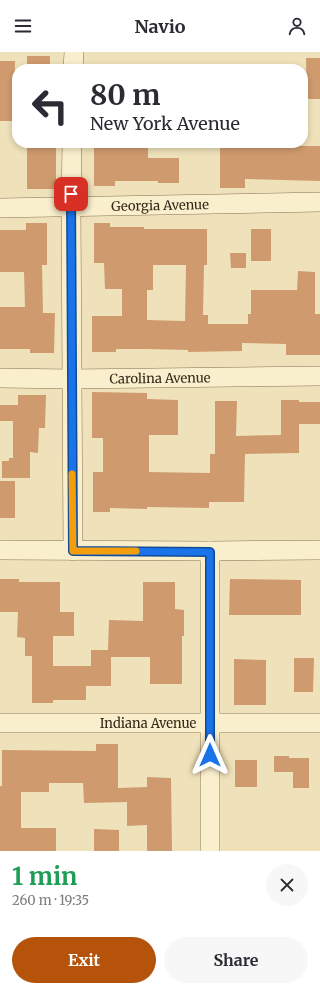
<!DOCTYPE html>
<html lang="en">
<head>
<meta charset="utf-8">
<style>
	:root { --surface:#fff; --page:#f7f7f7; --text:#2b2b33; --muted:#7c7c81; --accent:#b45309 }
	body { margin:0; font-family:Merriweather,serif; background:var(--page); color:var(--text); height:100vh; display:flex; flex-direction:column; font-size:15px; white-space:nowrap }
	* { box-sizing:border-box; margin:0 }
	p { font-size:13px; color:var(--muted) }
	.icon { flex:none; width:22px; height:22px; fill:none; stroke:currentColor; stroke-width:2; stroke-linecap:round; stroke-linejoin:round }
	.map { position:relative; height:799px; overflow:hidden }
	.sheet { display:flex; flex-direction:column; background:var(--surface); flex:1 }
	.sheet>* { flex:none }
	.hud { position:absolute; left:12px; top:12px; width:296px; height:84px; border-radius:16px; box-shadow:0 2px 6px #0003; background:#fff; color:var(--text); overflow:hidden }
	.pin { position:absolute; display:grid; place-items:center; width:34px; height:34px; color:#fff; margin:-17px; border-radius:8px; box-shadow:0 2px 6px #0006 }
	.me { position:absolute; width:44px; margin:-22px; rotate:0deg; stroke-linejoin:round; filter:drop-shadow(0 0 3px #0008) }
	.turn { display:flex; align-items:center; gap:14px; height:84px; padding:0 12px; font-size:18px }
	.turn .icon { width:52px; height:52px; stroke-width:2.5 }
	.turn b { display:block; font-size:28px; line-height:34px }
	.round { display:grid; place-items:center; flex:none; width:42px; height:42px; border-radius:21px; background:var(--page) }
	.head { display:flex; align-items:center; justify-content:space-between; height:68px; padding:0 12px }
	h1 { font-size:24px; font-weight:700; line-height:30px; color:#1e9e55 }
	.action { display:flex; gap:8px; margin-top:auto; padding:8px 12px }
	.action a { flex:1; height:46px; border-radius:24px; background:var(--accent); color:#fff; font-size:16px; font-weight:700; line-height:46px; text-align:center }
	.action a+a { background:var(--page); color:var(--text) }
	header { display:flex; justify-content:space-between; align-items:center; height:52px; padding:0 12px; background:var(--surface); font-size:18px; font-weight:700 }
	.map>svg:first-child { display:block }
	.building { fill:#cf9b6e; fill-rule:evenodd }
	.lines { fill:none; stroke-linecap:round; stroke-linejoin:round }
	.minor-casing { stroke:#867154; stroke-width:20 }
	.minor { stroke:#faefcd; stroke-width:19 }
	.route-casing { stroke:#114b97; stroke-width:10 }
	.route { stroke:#1a73e8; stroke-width:7 }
	.slow { stroke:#f59e0b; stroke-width:7 }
	.labels { text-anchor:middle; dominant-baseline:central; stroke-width:4; stroke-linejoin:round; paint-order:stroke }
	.street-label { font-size:13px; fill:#34281a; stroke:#f6ebca }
</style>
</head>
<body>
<header><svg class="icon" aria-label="menu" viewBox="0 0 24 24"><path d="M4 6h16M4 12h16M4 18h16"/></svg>Navio<svg class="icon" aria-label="person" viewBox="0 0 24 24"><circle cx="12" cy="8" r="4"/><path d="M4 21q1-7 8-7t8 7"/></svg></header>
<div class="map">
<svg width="320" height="799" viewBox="0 0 320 799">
	<rect width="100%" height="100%" fill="#efe2ba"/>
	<!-- building -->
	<path class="building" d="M27 4H50V17H27Z
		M306 6H320V47H307Z
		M0 9H15L14 69H0Z
		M94 91H139L138 95 148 96V106H179V131H158V129H115V134H94Z
		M281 91H300V94H320V129L245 127V136H220V95H249V92Z
		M27 94H56V137H27Z
		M26 171H47V213H42L43 261H55L54 301H30V297H0V255H25L24 220H0V178H26Z
		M94 171H110V175H144V177H207V213H204L203 263H208V272H248V262H251V238H297L298 219 315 220V262H320V303H286V292L242 291V299L188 300V298L147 297H116V300H92V264H122V237H105L104 211H94ZM153 213H186L185 269 147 268V238H153Z
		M251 177H271V209H251Z
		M230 201H246V216H231Z
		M92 340 147 341V347L178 348V383H149V420L210 421V402H215V349H237L236 384 281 383V348H299V350H320V372H299V401L245 402 244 450H209V456L147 455V457L110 456V460H93V420H103V386H92Z
		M18 343H46L45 376H39L38 401 30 400V426H2V409H9V406H13V369H0V353H18Z
		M0 429H15V466H0Z
		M0 527H19V530H60V560H74V584H53V614H91V598H108L109 568 143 569V530H175V557L184 558V584H182V632H150V605H111V634H86V648H53V651H32V604H25V586L17 585 18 560H0Z
		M230 527 301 528V563H229Z
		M294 606H314L313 640H294Z
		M234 607 266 608V653H234Z
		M96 692H118V736L147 735V725L171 726 172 799H147V773L127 774V750L84 751 83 731H49V740H21V776H56V799H0V734H2V698L96 699Z
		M274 704H289V706H309V736H293V720H274Z
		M235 708H257V735H235Z
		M94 777 119 778V799H94Z"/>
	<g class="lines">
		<!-- minor casing -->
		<g class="minor-casing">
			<g id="minor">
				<path d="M73 17 74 0"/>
				<path d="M72 91 71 155 73 499"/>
				<path id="s1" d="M0 156 320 150"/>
				<path id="s2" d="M0 326 71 327 320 324"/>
				<path d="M0 498 210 499 320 498"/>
				<path d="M210 499V799"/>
				<path id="s3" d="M0 671H320"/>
			</g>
		</g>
		<!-- minor -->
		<use href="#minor" class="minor"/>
	</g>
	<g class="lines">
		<!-- route casing -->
		<g class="route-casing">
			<path id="route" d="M71 142 73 499 210 500V703"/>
		</g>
		<!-- route -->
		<use href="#route" class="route"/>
		<!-- slow -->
		<path class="slow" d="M72 422 73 499H136"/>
	</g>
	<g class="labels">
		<!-- street labels -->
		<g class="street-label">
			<text stroke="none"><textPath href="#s1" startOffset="160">Georgia Avenue</textPath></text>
			<text stroke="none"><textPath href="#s2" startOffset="160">Carolina Avenue</textPath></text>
			<text stroke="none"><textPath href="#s3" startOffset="148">Indiana Avenue</textPath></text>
		</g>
	</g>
</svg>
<div class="pin" style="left:71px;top:142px;background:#d93025"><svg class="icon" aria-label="arrive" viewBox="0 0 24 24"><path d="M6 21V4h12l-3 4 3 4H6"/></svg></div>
<svg class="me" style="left:210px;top:703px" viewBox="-20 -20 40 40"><path d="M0-17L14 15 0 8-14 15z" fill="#1a73e8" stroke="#fff" stroke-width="4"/></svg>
<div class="hud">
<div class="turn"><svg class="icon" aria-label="left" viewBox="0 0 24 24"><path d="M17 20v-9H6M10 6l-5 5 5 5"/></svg><div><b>80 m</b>New York Avenue</div></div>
</div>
</div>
<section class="sheet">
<div class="head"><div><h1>1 min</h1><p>260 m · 19:35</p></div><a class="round"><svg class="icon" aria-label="close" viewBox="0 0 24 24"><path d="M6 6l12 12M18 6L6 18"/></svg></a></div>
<div class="action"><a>Exit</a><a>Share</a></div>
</section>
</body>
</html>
